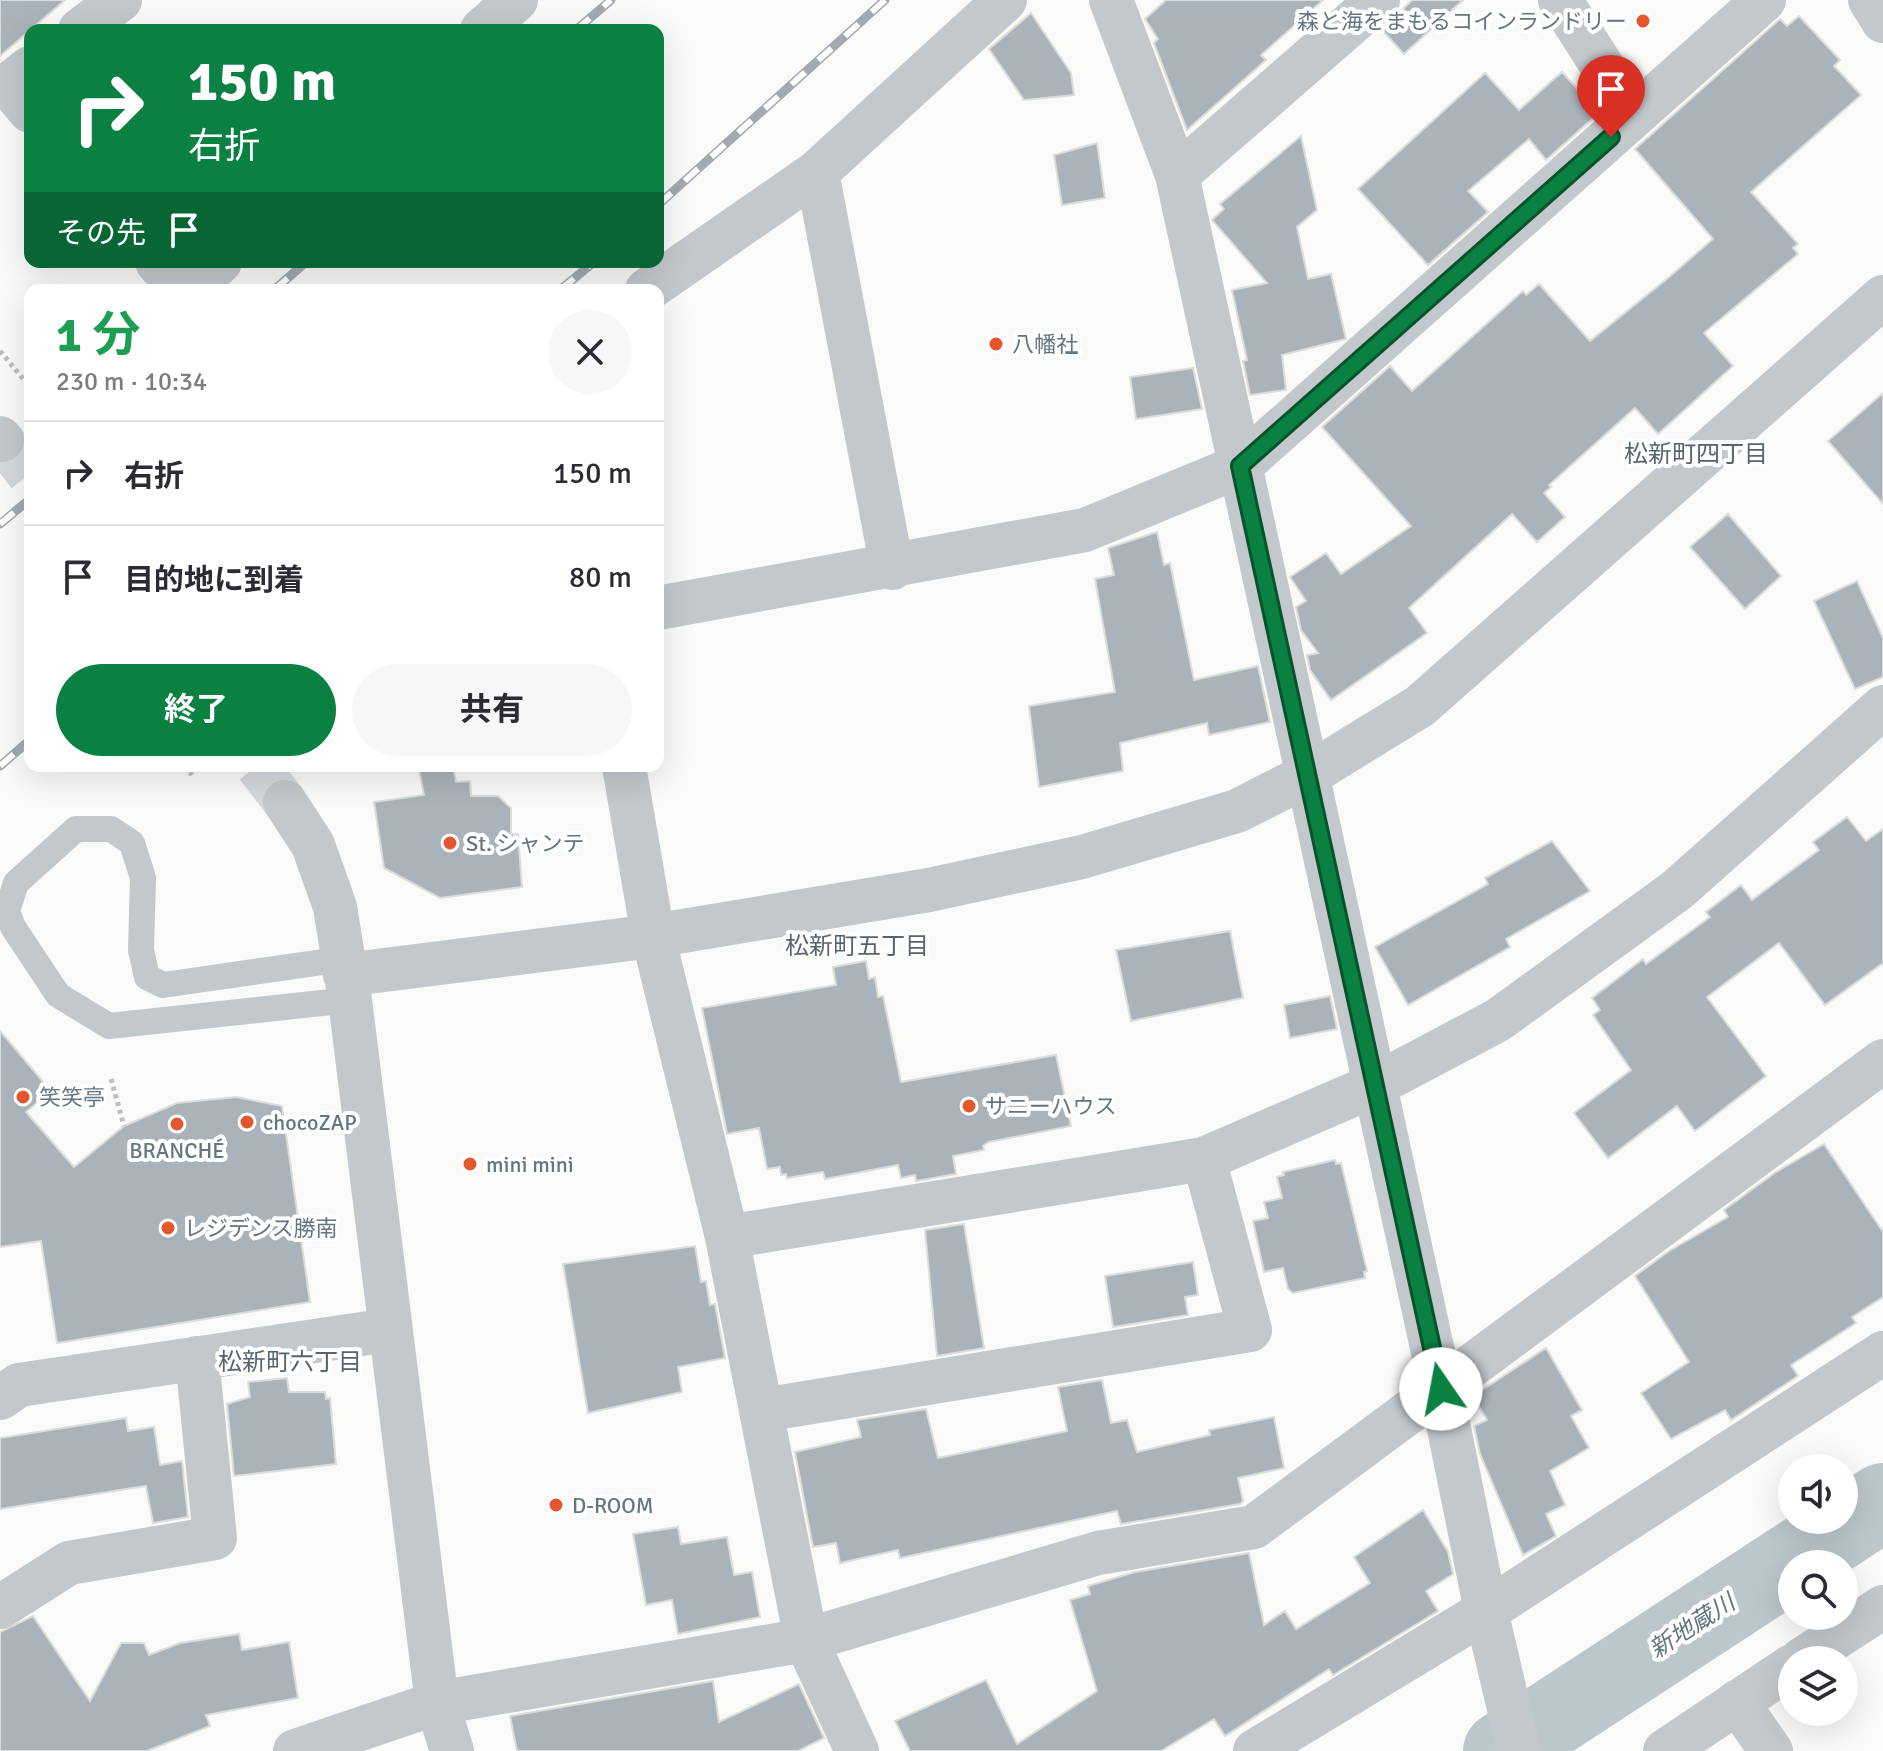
<!DOCTYPE html>
<html lang="ja">
<head>
<meta charset="utf-8">
<style>
	:root { --surface:#fff; --page:#f7f7f7; --text:#2b2b33; --muted:#7c7c81; --line:#e1e1e2; --accent:#0b8043 }
	body { margin:0; font-family:Signika,"Noto Sans JP",sans-serif; background:var(--page); color:var(--text); height:100vh; display:flex; flex-direction:column; font-size:30px; white-space:nowrap }
	* { box-sizing:border-box; margin:0 }
	p { font-size:26px; color:var(--muted) }
	.icon { flex:none; width:44px; height:44px; fill:none; stroke:currentColor; stroke-width:2; stroke-linecap:round; stroke-linejoin:round }
	.map { position:relative; flex:1; overflow:hidden }
	.drawer { position:absolute; left:24px; top:284px; width:640px; height:488px; display:flex; flex-direction:column; background:var(--surface); border-radius:16px; box-shadow:0 8px 32px #0002 }
	.drawer>* { flex:none }
	.banner { position:absolute; left:24px; top:24px; width:640px; height:244px; border-radius:16px; box-shadow:0 8px 32px #0002; background:#0b8043; color:#fff; overflow:hidden }
	.controls { position:absolute; left:1778px; top:1454px; display:grid; gap:16px }
	.controls a { display:grid; place-items:center; width:80px; height:80px; border-radius:50%; background:var(--surface); box-shadow:0 8px 32px #0002; font-size:40px }
	.pin { position:absolute; display:grid; place-items:center; width:68px; height:68px; color:#fff; margin:-82px -34px; border-radius:50% 50% 50% 0; rotate:-45deg; box-shadow:0 0 8px #0007 }
	.pin .icon { rotate:45deg }
	.me { position:absolute; width:88px; margin:-44px; rotate:348deg; stroke-linejoin:round; filter:drop-shadow(0 0 6px #0008) }
	.turn { display:flex; align-items:center; gap:28px; height:168px; padding:0 32px; font-size:36px }
	.turn .icon { width:104px; height:104px; stroke-width:2.5 }
	.turn b { display:block; font-size:56px; line-height:68px }
	.then { display:flex; align-items:center; height:76px; padding:0 32px; background:#0003; gap:16px; font-size:30px }
	.round { display:grid; place-items:center; flex:none; width:84px; height:84px; border-radius:42px; background:var(--page) }
	.head { display:flex; align-items:center; justify-content:space-between; height:136px; padding:0 32px }
	h1 { font-size:48px; font-weight:700; line-height:60px; color:#1e9e55 }
	.primary-button { display:flex; gap:16px; margin-top:auto; padding:16px 32px }
	.primary-button a { flex:1; height:92px; border-radius:48px; background:var(--accent); color:#fff; font-size:32px; font-weight:700; line-height:92px; text-align:center }
	.primary-button a+a { background:var(--page); color:var(--text) }
	ul { padding:0; list-style:none }
	li { display:flex; align-items:center; gap:24px; height:104px; padding:0 32px; border-top:2px solid var(--line) }
	li div { flex:1 }
	li b { display:block; font-size:30px }
	li em { font-style:normal }
	.map>svg:first-child { display:block }
	.lines { fill:none; stroke-linecap:round; stroke-linejoin:round }
	.river { stroke:#bbc7cb; stroke-width:78 }
	.building { fill:#aab3b9; stroke:#dcdcda; stroke-width:2 }
	.tertiary-tunnel { stroke:#d5d9db; stroke-width:44; stroke-dasharray:44 22; stroke-linecap:butt }
	.path { stroke:#bbbfc2; stroke-width:5; stroke-dasharray:4 4; stroke-linecap:butt }
	.service { stroke:#c3c8cc; stroke-width:26 }
	.minor { stroke:#c3c8cc; stroke-width:44 }
	.tertiary { stroke:#c3c8cc; stroke-width:44 }
	.rail-casing { stroke:#a2aab0; stroke-width:9 }
	.rail { stroke:#fff; stroke-width:6; stroke-dasharray:18; stroke-linecap:butt }
	.route-casing { stroke:#07532c; stroke-width:20 }
	.route { stroke:#0b8043; stroke-width:14 }
	.poi-dot { fill:#e4572e; stroke:#fff; stroke-width:3 }
	.labels { text-anchor:middle; dominant-baseline:central; stroke-width:8; stroke-linejoin:round; paint-order:stroke }
	.poi-label { font-size:22px; fill:#657683; stroke:#fff; text-anchor:start }
	.neighbourhood-label { font-size:24px; fill:#57646e; stroke:#fff }
	.water-label { font-size:24px; font-style:italic; fill:#60757c; stroke:#fff }
</style>
</head>
<body>
<div class="map">
<svg width="1883" height="1751" viewBox="0 0 1883 1751">
	<rect width="100%" height="100%" fill="#fafaf8"/>
	<g class="lines">
		<!-- river -->
		<path class="river" d="M1502 1751 1883 1502"/>
	</g>
	<!-- building -->
	<path class="building" d="M0 0H65L0 56Z
		M1166 0H1323L1261 55 1266 60 1187 130 1154 43 1158 39 1145 19Z
		M1412 0H1463L1404 54 1382 30Z
		M1031 13 1071 73 1074 95 1024 100 989 49Z
		M1799 16 1840 60 1834 66 1861 95 1751 192 1798 244 1793 248 1798 254 1704 333 1733 366 1658 434 1635 408 1549 485 1551 487 1544 493 1565 517 1537 542 1512 514 1409 608 1427 633 1331 700 1310 670 1307 655 1318 653 1301 630 1296 607 1306 601 1290 577 1326 553 1341 574 1411 526 1322 427 1390 366 1412 391 1523 291 1526 295 1539 284 1590 341 1668 278 1713 239 1635 149 1780 19 1787 26Z
		M1562 72 1599 113 1546 160 1529 139 1468 191 1488 212 1428 265 1358 189 1485 73 1519 110Z
		M1301 136 1317 210 1297 227 1308 279 1331 274 1346 339 1282 355 1286 390 1250 395 1243 361 1247 360 1232 290 1267 283 1212 220 1224 209 1220 204Z
		M1097 143 1105 198 1062 205 1054 155Z
		M1193 368 1202 409 1136 419 1130 377Z
		M1883 393V504L1828 441Z
		M1728 514 1781 576 1745 609 1690 547Z
		M1157 532 1164 565 1170 563 1194 680 1258 666 1270 722 1209 735 1207 723 1120 743 1123 771 1039 787 1029 706 1115 692 1095 579 1114 575 1108 548Z
		M1857 581 1883 638V677L1855 689 1814 601Z
		M438 766H453L456 782 470 781 471 796H498L511 808V834H518L522 887 440 898 384 868 374 802 424 795 419 770Z
		M1847 817 1866 841 1883 829V963L1825 1005 1779 943 1707 997 1766 1076 1695 1131 1677 1106 1608 1158 1574 1113 1631 1070 1593 1015 1600 1010 1592 998 1643 959 1646 964 1710 917 1706 912 1741 885 1752 900 1819 850 1813 842Z
		M1552 841 1590 891 1506 939 1510 947 1408 1005 1375 947 1488 884 1485 878Z
		M1230 931 1243 998 1131 1021 1116 950Z
		M866 961 869 979 875 977 878 997 883 996 901 1082 1056 1055 1071 1126 989 1142 983 1146 984 1150 953 1156 956 1174 916 1181 915 1175 901 1178 898 1165 825 1179 823 1172 787 1178 786 1174 781 1175 780 1167 767 1169 759 1128 727 1134 702 1008 836 985 833 967Z
		M1330 996 1337 1029 1290 1038 1284 1005Z
		M0 1031 51 1091 26 1112 74 1167 124 1126 177 1103 236 1097 282 1106 310 1302 57 1343 41 1241 0 1247Z
		M1824 1144 1883 1232V1297L1852 1317 1856 1323 1791 1365 1798 1376 1731 1420 1725 1410 1671 1439 1641 1393 1689 1362 1635 1276 1669 1251 1728 1217 1724 1210 1776 1172Z
		M1335 1160 1336 1164 1341 1163 1367 1271 1364 1272 1365 1278 1293 1293 1288 1289 1283 1268 1264 1272 1253 1221 1268 1218 1264 1202 1282 1198 1277 1177 1284 1175 1283 1172Z
		M964 1224 984 1348 937 1356 925 1230Z
		M695 1246 701 1282 706 1281 710 1305 715 1304 725 1358 678 1367 682 1392 588 1413 563 1264Z
		M1193 1262 1198 1295 1185 1297 1188 1315 1113 1327 1105 1276Z
		M1546 1348 1582 1410 1571 1416 1589 1448 1550 1471 1565 1505 1546 1514 1556 1536 1523 1555 1480 1454 1474 1426 1487 1420 1473 1396Z
		M287 1378 289 1392H325L326 1399 330 1398 336 1464 234 1476 227 1404 250 1397 248 1382Z
		M1102 1380 1111 1423 1127 1420 1137 1452 1210 1435 1209 1430 1274 1417 1284 1468 1238 1478 1243 1501 1240 1504 1121 1524 1117 1511 900 1558 898 1550 840 1563 836 1543 813 1547 795 1452 861 1437 857 1420 926 1409 938 1458 1067 1431 1058 1387Z
		M126 1418 128 1431 154 1427 160 1465 182 1461 188 1517 153 1523 146 1486 0 1509V1438Z
		M1423 1510 1448 1552 1453 1574 1426 1591 1438 1611 1333 1675 1329 1669 1225 1736 1214 1719 1161 1751H910L895 1721 986 1680 1017 1744 1097 1691 1070 1600 1090 1594 1088 1586 1135 1572 1249 1553 1264 1625 1285 1611 1296 1629 1370 1583 1354 1557Z
		M678 1527 681 1544 727 1537 734 1575 752 1572 760 1617 678 1634 672 1600 646 1605 633 1534Z
		M33 1616 90 1701 121 1643H144L149 1655 180 1643 239 1634 242 1650 289 1642 298 1698 206 1715 210 1726 147 1751H0V1632Z
		M713 1681 719 1722 799 1684 824 1738 798 1751H517L510 1716Z"/>
	<g class="lines">
		<!-- tertiary-tunnel -->
		<path class="tertiary-tunnel" d="M2 440 30 476
			M257 766 285 802"/>
		<!-- path -->
		<path class="path" d="M0 351 30 387
			M185 766 192 775
			M111 1079 124 1126"/>
		<!-- service -->
		<path class="service" d="M344 959 163 985 147 977 141 950 143 878 132 843 111 829H76L16 883 7 911 13 927 58 995 109 1026 350 1000"/>
		<!-- minor -->
		<path class="minor" d="M1111 0 1177 175 1441 1389 1486 1611 1519 1751
			M1560 0 1634 116
			M80 30 120 0
			M482 30 516 0
			M30 68 8 85 30 111
			M817 172 892 568
			M1177 175 1378 0
			M157 262 181 290
			M188 290 220 262
			M647 290 817 172 1005 0
			M658 608 1085 530 1240 466 1764 0
			M624 766 653 936 727 1237 1204 1159 1375 1085 1498 1020 1677 890 1883 707
			M727 1237 806 1640 857 1751
			M0 1398 19 1385 389 1330
			M763 1410 1250 1330 1204 1159
			M0 1607 69 1563 215 1538 197 1358
			M1737 1702 1771 1751
			M295 1751 437 1703 806 1640 1098 1553 1254 1527 1883 1061
			M1255 1751 1486 1611 1883 1353"/>
		<!-- tertiary -->
		<path class="tertiary" d="M1870 0 1883 21
			M0 438 2 440
			M285 802 313 845 335 907 350 1000 437 1703 452 1751
			M345 975 653 936 929 890 1082 857 1237 811 1308 775 1420 706 1883 297
			M1801 1660 1883 1607
			M1665 1751 1792 1666"/>
		<!-- rail casing -->
		<g class="rail-casing">
			<path id="rail" d="M576 30 611 0
				M658 205 885 0
				M274 290 306 262
				M560 290 594 262
				M0 524 30 499
				M0 766 30 740"/>
		</g>
		<!-- rail -->
		<use href="#rail" class="rail"/>
	</g>
	<g class="lines">
		<!-- route casing -->
		<g class="route-casing">
			<path id="route" d="M1441 1389 1240 466 1611 137"/>
		</g>
		<!-- route -->
		<use href="#route" class="route"/>
	</g>
	<!-- markers -->
	<g class="poi-dot">
		<circle cx="1643" cy="21" r="8"/>
		<circle cx="996" cy="344" r="8"/>
		<circle cx="450" cy="843" r="8"/>
		<circle cx="23" cy="1097" r="8"/>
		<circle cx="969" cy="1106" r="8"/>
		<circle cx="247" cy="1122" r="8"/>
		<circle cx="177" cy="1124" r="8"/>
		<circle cx="470" cy="1164" r="8"/>
		<circle cx="168" cy="1228" r="8"/>
		<circle cx="556" cy="1505" r="8"/>
	</g>
	<g class="labels">
		<!-- poi labels -->
		<g class="poi-label">
			<text x="1627" y="21" text-anchor="end">森と海をまもるコインランドリー</text>
			<text x="1012" y="344">八幡社</text>
			<text x="466" y="843">St. シャンテ</text>
			<text x="39" y="1097">笑笑亭</text>
			<text x="985" y="1106">サニーハウス</text>
			<text x="263" y="1122">chocoZAP</text>
			<text x="177" y="1150" text-anchor="middle">BRANCHÉ</text>
			<text x="486" y="1164">mini mini</text>
			<text x="184" y="1228">レジデンス勝南</text>
			<text x="572" y="1505">D-ROOM</text>
		</g>
		<!-- neighbourhood labels -->
		<g class="neighbourhood-label">
			<text x="1696" y="454">松新町四丁目</text>
			<text x="857" y="946">松新町五丁目</text>
			<text x="290" y="1362">松新町六丁目</text>
		</g>
		<!-- water labels -->
		<g class="water-label">
			<text transform="translate(1692 1626) rotate(-33)">新地蔵川</text>
		</g>
	</g>
</svg>
<div class="controls">
<a><svg class="icon" aria-label="sound" viewBox="0 0 24 24"><path d="M4 9h4l5-4v14l-5-4H4zM17 9q2 3 0 6"/></svg></a>
<a><svg class="icon" aria-label="search" viewBox="0 0 24 24"><circle cx="10" cy="10" r="6"/><path d="M15 15l6 6"/></svg></a>
<a><svg class="icon" aria-label="layers" viewBox="0 0 24 24"><path d="M12 4l9 5-9 5-9-5zM3 14l9 5 9-5"/></svg></a>
</div>
<div class="pin" style="left:1611px;top:137px;background:#d93025"><svg class="icon" aria-label="arrive" viewBox="0 0 24 24"><path d="M6 21V4h12l-3 4 3 4H6"/></svg></div>
<svg class="me" style="left:1441px;top:1389px" viewBox="-20 -20 40 40"><circle r="19" fill="#fff"/><path d="M0-13L10 11 0 6-10 11z" fill="#0b8043"/></svg>
<div class="banner">
<div class="turn"><svg class="icon" aria-label="right" viewBox="0 0 24 24"><path d="M7 20v-9h11M14 6l5 5-5 5"/></svg><div><b>150 m</b>右折</div></div>
<div class="then">その先<svg class="icon" aria-label="arrive" viewBox="0 0 24 24"><path d="M6 21V4h12l-3 4 3 4H6"/></svg></div>
</div>
<section class="drawer">
<div class="head"><div><h1>1 分</h1><p>230 m · 10:34</p></div><a class="round"><svg class="icon" aria-label="close" viewBox="0 0 24 24"><path d="M6 6l12 12M18 6L6 18"/></svg></a></div>
<ul>
<li><svg class="icon" aria-label="right" viewBox="0 0 24 24"><path d="M7 20v-9h11M14 6l5 5-5 5"/></svg><div><b>右折</b></div><em>150 m</em></li>
<li><svg class="icon" aria-label="arrive" viewBox="0 0 24 24"><path d="M6 21V4h12l-3 4 3 4H6"/></svg><div><b>目的地に到着</b></div><em>80 m</em></li>
</ul>
<div class="primary-button"><a>終了</a><a>共有</a></div>
</section>
</div>
</body>
</html>
